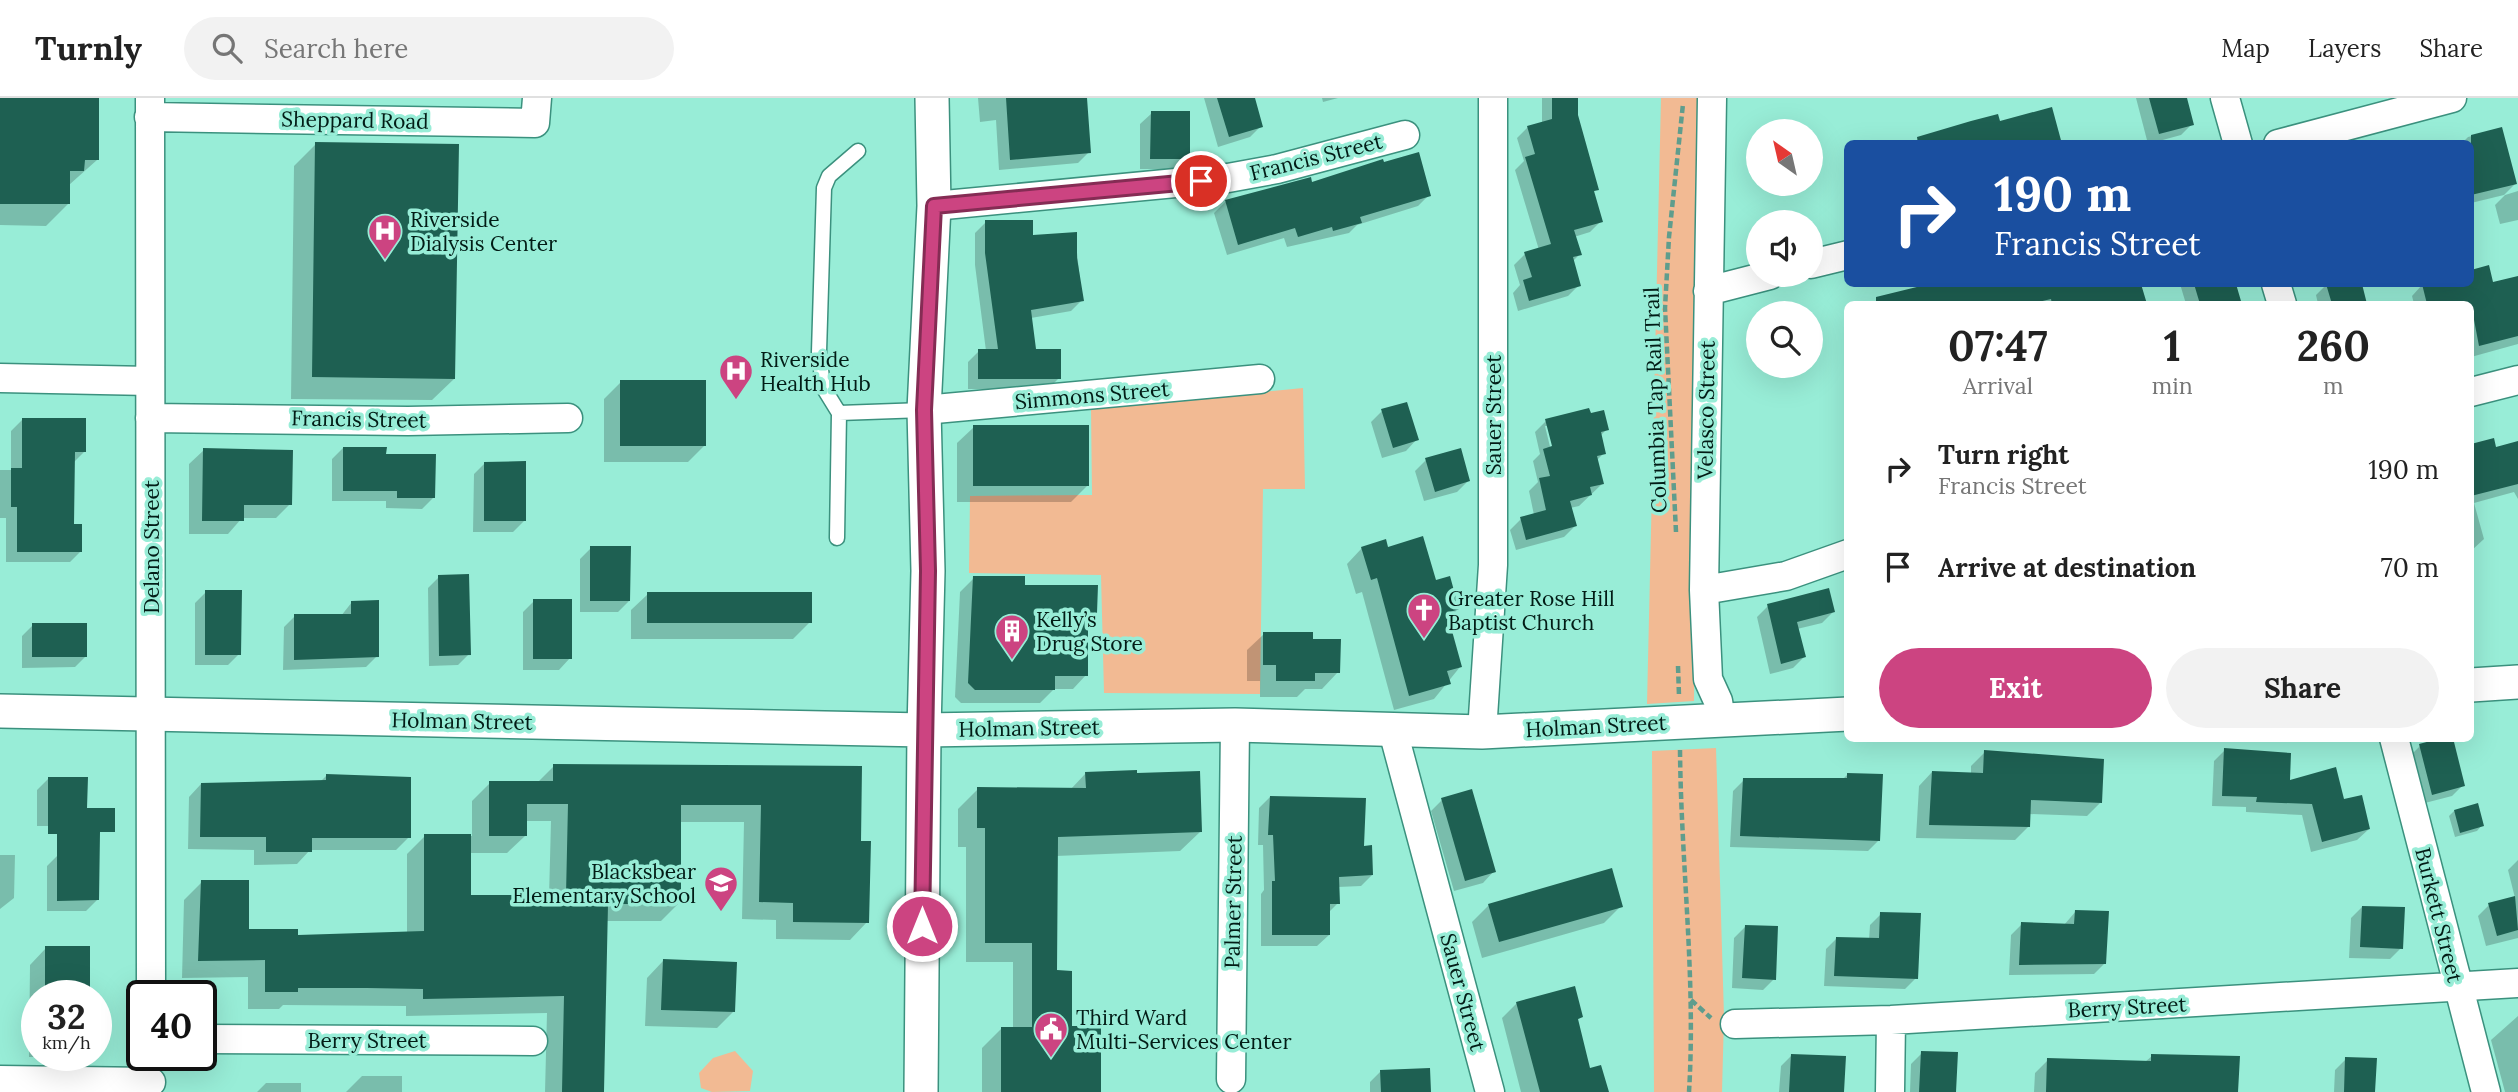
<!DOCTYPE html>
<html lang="en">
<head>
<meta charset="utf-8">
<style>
	:root { --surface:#fff; --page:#f2f2f2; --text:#222; --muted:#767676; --line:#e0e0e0; --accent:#cc4481 }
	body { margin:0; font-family:Lora,serif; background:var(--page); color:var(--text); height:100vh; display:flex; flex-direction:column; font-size:26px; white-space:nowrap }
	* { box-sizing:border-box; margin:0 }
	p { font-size:23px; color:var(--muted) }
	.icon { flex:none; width:38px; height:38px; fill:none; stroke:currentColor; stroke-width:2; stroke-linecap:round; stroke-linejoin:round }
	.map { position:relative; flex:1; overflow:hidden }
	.sheet { position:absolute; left:1844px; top:203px; width:630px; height:441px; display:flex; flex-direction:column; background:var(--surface); border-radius:10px; box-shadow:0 7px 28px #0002 }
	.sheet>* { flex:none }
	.hud { position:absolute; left:1844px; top:42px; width:630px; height:147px; border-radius:10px; box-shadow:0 7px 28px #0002; background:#1a4fa0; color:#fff; overflow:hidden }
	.needle { width:46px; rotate:326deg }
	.buttons { position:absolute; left:1746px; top:21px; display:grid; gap:14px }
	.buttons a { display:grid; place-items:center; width:77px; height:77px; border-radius:50%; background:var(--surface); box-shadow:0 7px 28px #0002; font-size:35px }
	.speed { position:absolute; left:21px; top:882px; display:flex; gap:14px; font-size:35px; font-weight:700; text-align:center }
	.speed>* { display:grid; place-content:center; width:91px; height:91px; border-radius:50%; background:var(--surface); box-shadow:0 7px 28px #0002; line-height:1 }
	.speed small { font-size:18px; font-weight:400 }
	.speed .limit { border:4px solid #111; border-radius:10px; background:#fff; color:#111 }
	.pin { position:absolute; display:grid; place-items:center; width:60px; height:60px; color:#fff; margin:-30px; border:4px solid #fff; border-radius:50%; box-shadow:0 2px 7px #0007 }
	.me { position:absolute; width:77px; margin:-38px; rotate:0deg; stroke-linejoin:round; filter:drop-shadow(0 0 5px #0008) }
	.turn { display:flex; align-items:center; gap:24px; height:147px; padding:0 35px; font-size:32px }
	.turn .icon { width:91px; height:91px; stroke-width:2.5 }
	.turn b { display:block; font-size:49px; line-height:60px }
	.eta { display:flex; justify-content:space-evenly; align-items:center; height:119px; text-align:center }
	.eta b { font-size:42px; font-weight:700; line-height:49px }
	.primary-button { display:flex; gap:14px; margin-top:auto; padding:14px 35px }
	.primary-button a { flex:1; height:80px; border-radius:42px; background:var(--accent); color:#fff; font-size:28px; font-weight:700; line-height:80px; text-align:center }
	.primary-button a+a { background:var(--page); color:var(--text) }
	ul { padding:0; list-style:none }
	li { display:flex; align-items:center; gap:21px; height:98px; padding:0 35px }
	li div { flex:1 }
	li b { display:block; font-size:26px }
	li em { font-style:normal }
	header { display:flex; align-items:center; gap:42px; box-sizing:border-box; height:98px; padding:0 35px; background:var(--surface); border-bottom:2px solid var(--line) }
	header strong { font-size:33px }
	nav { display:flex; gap:38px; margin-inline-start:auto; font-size:24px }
	.search { width:490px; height:63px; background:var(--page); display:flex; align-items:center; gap:18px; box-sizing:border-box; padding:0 24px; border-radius:38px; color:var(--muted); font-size:26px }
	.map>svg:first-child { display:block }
	.green { fill:#f2ba93 }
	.shadow { fill:#0003; fill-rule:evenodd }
	.building { fill:#1e6052 }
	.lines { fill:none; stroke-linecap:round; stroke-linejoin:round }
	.service-casing { stroke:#3b917e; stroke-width:17 }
	.minor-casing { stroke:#3b917e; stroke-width:31 }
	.tertiary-casing { stroke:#3b917e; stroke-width:36 }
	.path { stroke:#5f9d8d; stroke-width:4.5; stroke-dasharray:7 3.5; stroke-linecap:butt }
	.service { stroke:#fff; stroke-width:14 }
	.minor { stroke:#fff; stroke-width:28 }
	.tertiary { stroke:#fff; stroke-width:33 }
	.route-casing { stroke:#852c54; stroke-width:18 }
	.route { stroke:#cc4481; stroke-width:12 }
	.labels { text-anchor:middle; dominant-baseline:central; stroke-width:7; stroke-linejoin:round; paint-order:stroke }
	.street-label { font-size:21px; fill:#021c16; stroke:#98edd7 }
	.poi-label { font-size:21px; fill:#021c16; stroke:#98edd7; text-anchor:start }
</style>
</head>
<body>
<header>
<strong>Turnly</strong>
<div class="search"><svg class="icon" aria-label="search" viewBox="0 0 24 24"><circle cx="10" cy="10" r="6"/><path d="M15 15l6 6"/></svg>Search here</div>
<nav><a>Map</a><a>Layers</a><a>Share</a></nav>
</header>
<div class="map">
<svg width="2518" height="994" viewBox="0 0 2518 994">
	<rect width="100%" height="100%" fill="#98edd7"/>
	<!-- green -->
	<path class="green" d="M1661 0H1700L1694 603 1647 606Z
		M1303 290 1305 391H1263L1260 596 1104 595 1101 477 969 475 970 398 1092 397 1091 311Z
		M1716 650 1724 918 1722 994H1654L1652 653Z
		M735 953 753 973 750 993 712 994 701 990 699 975 713 960Z"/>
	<!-- shadow -->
	<path class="shadow" d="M0 0H98L97 62 69 87 68 106 46 128 0 127Z
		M978 0H1085L1089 54 1078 65 999 72 996 22 980 24Z
		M1204 0H1253L1261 28 1250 39 1218 49Z
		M1322 0H1338L1323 4Z
		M1542 0H1599H1576V17L1597 91 1592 95 1601 123 1590 134 1574 139 1580 156 1572 164 1579 187 1568 198 1518 213 1513 195 1520 187 1514 167 1525 156 1539 152 1515 72 1524 63 1517 40 1528 29 1542 25Z
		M2136 0H2185L2192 26 2181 37 2148 46Z
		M1152 15 1188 60 1177 71H1140V26Z
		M2500 31 2515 86 2504 97 2471 105V46H2461L2468 39Z
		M316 46 454 281 432 302 291 301 294 68Z
		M1310 81 1311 86 1429 97 1418 108 1357 127 1349 135 1287 149 1284 140 1227 157 1214 115 1225 104Z
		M2518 93V122L2500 126 2495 107 2505 97Z
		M986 124 1031 139 1075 135 1082 202 1071 213 1031 220 1035 253 1059 280 1048 291H968V264L979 253H986L975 167V135Z
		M2471 174 2492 186 2518 180V246L2471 259V206H2414L2412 198 2422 187 2471 186Z
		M1936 186H2131L2134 198 2125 206H1897L1907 193Z
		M2180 186H2234L2239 203 2235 206H2186Z
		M2327 186H2360L2365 206H2318L2316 197Z
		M621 284 705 347 688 364H604V301Z
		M1382 313 1417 341 1406 353 1382 360 1371 324Z
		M1589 317 1607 331 1600 338 1604 355 1596 363 1602 386 1579 408 1570 410 1575 428 1564 439 1516 452 1510 432 1521 421 1534 417 1529 393 1538 384 1533 363 1540 356 1535 334 1546 323ZM1545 328H1549L1556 356 1552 357Z
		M22 322 84 354 73 365 72 428 81 453 70 464H6V420H0V372H11V333Z
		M974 329 1087 388 1071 404H957V345Z
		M2518 345V401L2514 394 2474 405 2484 441 2471 453V349L2495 351Z
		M343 350 385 358 433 400 422 411 386 410V403H332V361Z
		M204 352 290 406 276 420H242L228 436H189V366Z
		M1426 362 1468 383 1457 394 1424 403 1415 373Z
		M485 365 524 423 513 434H473L474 376Z
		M591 450 629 503 618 514H580V461Z
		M1362 450 1386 451 1434 484 1458 511 1447 522 1460 569 1434 601 1394 612 1362 494 1356 496 1347 466Z
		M439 479 469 556 458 567 429 568 428 490Z
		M974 480 1023 489 1096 514 1086 523V577L1073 591H1054L1040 605H961L955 599 960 494Z
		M206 494 239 556 228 567H195V505Z
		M648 496 810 524 793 541H631V512Z
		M534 503 570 560 559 572H523V514Z
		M352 504 377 558 366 569 283 572 284 529 295 518H341Z
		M1768 508 1833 514 1822 525 1797 531 1804 559 1793 570 1770 576 1757 519Z
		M33 527 86 558 75 569 22 570V538Z
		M1264 536 1312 543 1338 574 1322 591H1305L1297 599H1260V583H1247V552Z
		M2420 648 2463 687 2452 698 2421 706 2409 659Z
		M2225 652 2288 684 2343 704 2369 731 2357 742 2311 754 2302 717 2246 714V709L2212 708 2214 663Z
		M1985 654 2100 705 2087 718 2029 716V728L2015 742 1916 740 1919 688 1932 674 1971 676V668Z
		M554 668 860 670 859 745 867 824 850 842 776 841V822L742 821 744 724H679V805L661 823H606L603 994H545L547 915 406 918V908L283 907 279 911H248V879L182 880 184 802 202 784 247 833 297 839 407 835V756L425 738H472V703L490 685H537ZM525 723H551L549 799H469V755H507L525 738Z
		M1086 675 1200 734 1180 753 1056 758 1055 874 1071 930 1099 994H982V950L1002 930H1013V864H966V749H958V711L978 691 1070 692Z
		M1848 676 1879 742 1868 753 1730 749 1733 693 1744 682 1843 681Z
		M326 678 409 739 396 752H310L297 766 254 767V752L188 751 189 699 201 686 320 684Z
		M48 681 75 728H37V692Z
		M1270 699 1362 749 1372 777 1361 788 1338 789V805L1328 815 1329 837 1317 848H1261V796L1264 792 1263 747H1258L1259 710Z
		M1442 702 1494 773 1483 785 1454 793 1431 713Z
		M2454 713 2482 727 2477 733 2455 739 2449 718Z
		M0 757H15L14 800 0 811Z
		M58 757 97 802 86 813H47V768Z
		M2518 762V840L2486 848 2478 818 2489 807 2515 800 2508 772Z
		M1489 807 1621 808 1604 825 1482 860 1472 824Z
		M2362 809 2401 850 2390 861 2349 860 2351 820Z
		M2076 813 2105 865 2094 876 2009 877 2011 837 2022 826 2064 827Z
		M1881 816 1916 880 1905 891 1824 888 1826 851 1837 840 1869 842 1870 827Z
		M1745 829 1774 881 1763 892 1732 890 1734 840Z
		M46 850 88 898H37V957H74L72 959H29L30 867Z
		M663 863 733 914 717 930 645 928 647 880Z
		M1517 905 1581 919 1576 923 1589 972 1607 994H1521L1502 920Z
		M2518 918V994H2505L2491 942Z
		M1922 955 1954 994H1910L1911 966Z
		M1792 957 1843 994H1779L1781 968Z
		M2152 958 2236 994H2034L2035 975 2048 962 2145 964Z
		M2346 961 2373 994H2334L2335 972Z
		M1381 973 1429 994H1370V984Z
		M362 978H402V994H346Z
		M266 985H301V994H257Z"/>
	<!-- building -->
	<path class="building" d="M0 0H99V62H85L84 73H70V106H0Z
		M1006 0H1087L1091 55 1010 62Z
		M1217 0H1255L1263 29 1229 39Z
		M1552 0H1578V17L1599 92 1594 93 1603 124 1574 132 1582 157 1573 159 1581 188 1529 203 1523 182 1532 179 1524 154 1551 146 1525 59 1535 56 1527 28 1552 21Z
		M2149 0H2187L2194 27 2159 36Z
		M2052 9 2062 46H1918L1917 39 1971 23 1998 16 2000 23Z
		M1151 13H1190V61H1150Z
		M2502 29 2517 86 2471 97V37Z
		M315 44 459 46 455 281 312 279Z
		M1419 54 1431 98 1360 119 1362 125 1333 133 1332 129 1298 139 1295 130 1238 147 1225 102 1311 79 1312 84 1383 61 1384 64Z
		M985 122H1033V137L1077 134V160L1084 203 1031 212 1036 251H1061V281H978V251H998L985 155Z
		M2489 167 2493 184 2518 178V238L2479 248 2471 206H2427L2422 186H2471V172Z
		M1929 186H2141L2147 206H2052L2051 201 2030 206H1876V199Z
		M2194 186H2236L2241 203 2200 206Z
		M2326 186H2362L2367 206H2332Z
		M620 282H706V348H620Z
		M1407 304 1419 342 1393 350 1381 311Z
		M1589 310 1591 315 1604 312 1609 332 1601 334 1606 356 1597 358 1604 386 1590 389 1592 397 1570 403 1577 428 1526 442 1520 419 1546 412 1539 380 1550 378 1543 351 1552 348 1545 321Z
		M22 320H86V354H75L74 426H82V454H17V409H11V370H22Z
		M973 327H1089V388H973Z
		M2494 340 2496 349 2518 343V386L2471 398V346Z
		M343 349H387L386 356H436L435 400H397V393H343Z
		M203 350 293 352 292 407H244V423H202Z
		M1461 350 1470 383 1435 394 1425 360Z
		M526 363V423H484V364Z
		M1423 438 1436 482 1450 478 1459 511 1447 515 1462 569 1447 573 1451 586 1409 598 1377 480 1371 482 1361 449 1386 441 1388 449Z
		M590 448H631L630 503H590Z
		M469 476 471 557 439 558 438 477Z
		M973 478H1025V487H1098L1097 515H1088V578H1055V592H975L968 585Z
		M1829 490 1835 514 1797 524 1806 559 1781 566 1767 506Z
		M205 492H242L241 557H205Z
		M647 494H812V525H647Z
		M533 501H572V561H533Z
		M379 502V559L294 562V516H351V503Z
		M32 525H87V559H32Z
		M1263 534H1313V541H1341L1340 575H1315V583H1276V567H1263Z
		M2442 640H2453L2465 688 2432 697 2419 646Z
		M2224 650 2291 655 2290 682 2336 669 2344 701 2362 697 2370 731 2322 744 2312 706 2256 704 2257 699 2222 698Z
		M1984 652 2104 661 2102 705 2031 702 2030 729 1929 727 1932 673 1983 675Z
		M553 666 862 668 861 743H871L869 825 793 824V805L759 804 761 707H681V806H608L604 994H562L564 898 423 901V891L367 890H298V894H265V862L198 863 201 782H249V831H298V837L424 833V736H471V797H566L568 706H527V738H489V683H553Z
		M1137 672V675L1200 673 1202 734 1058 739 1057 872 1072 873V928H1101V994H1001V929H1032V845H985V730H977V689L1086 690 1085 674Z
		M1847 675 1883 676 1880 743 1740 738 1743 680H1847Z
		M326 676 411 679V740H312V754H266V739H200L201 685 326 682Z
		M48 679H88L87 710H115V734H100L99 802 57 803V736H48Z
		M1472 691 1496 774 1465 783 1441 700Z
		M1270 698 1366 700 1364 748 1372 747 1373 777 1339 779 1340 806H1330V837H1272V783H1275L1273 737H1268Z
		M2478 705 2484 728 2460 735 2454 712Z
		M1612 770 1623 809 1499 844 1488 806Z
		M2515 798 2518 832 2497 838 2488 805Z
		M2362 808 2405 809 2403 851 2360 849Z
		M2075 812 2109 813 2106 866 2019 867 2021 824 2074 826Z
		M1880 814 1921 815 1918 881 1834 878 1836 839 1879 840Z
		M1745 827 1778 828 1776 882 1742 880Z
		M45 848H90V898H45Z
		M663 861 737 864 735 914 661 912Z
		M1575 888 1583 919 1578 921 1590 970 1601 967 1609 994H1540L1516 904Z
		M1921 953 1958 954 1956 994H1919Z
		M1791 956 1846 958 1844 994H1789Z
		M2151 956 2240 958 2238 994H2046L2047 960 2151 963Z
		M2345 959 2377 960 2375 994H2344Z
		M1430 970 1431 994H1381L1380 972Z"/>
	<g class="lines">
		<!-- service casing -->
		<g class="service-casing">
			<path id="service" d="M839 315 823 289 819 254 824 90 829 78 858 53
				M837 440 839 315 924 312"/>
		</g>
		<!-- minor casing -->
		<g class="minor-casing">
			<path id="minor" d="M150 0 151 898
				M1712 0 1704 492 1708 581 1718 603 1721 622
				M2225 0 2238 46
				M149 19 535 25 537 0
				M2278 46 2452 0
				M934 108 1228 80 1277 71 1405 37
				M1811 166 1848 157
				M2276 186 2282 206
				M1708 193 1770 177
				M0 280 150 283
				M2471 294 2518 282
				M924 312 1260 281
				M150 320 408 323 568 320
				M1704 492 1786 478 1848 456
				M1393 633 1490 994
				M1482 634 1493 467V0
				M2394 640 2486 994
				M1735 926 1891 922 2518 885
				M201 941 533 943
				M1231 981 1235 627
				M0 982 151 984
				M1890 994 1891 922"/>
		</g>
		<!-- tertiary casing -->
		<g class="tertiary-casing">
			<path id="tertiary" d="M2471 587 2518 584
				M0 613 924 632 1235 627 1482 634 1848 616
				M921 994 924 632 928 473 924 312 934 108 932 0"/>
		</g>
		<!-- path -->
		<path class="path" d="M1676 434 1665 210 1669 139 1683 6
			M1678 568 1679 598
			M1680 652C1681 766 1696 880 1689 994
			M1691 902 1711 920"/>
		<!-- service -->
		<use href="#service" class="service"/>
		<!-- minor -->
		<use href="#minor" class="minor"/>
		<!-- tertiary -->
		<use href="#tertiary" class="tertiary"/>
	</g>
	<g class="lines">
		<!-- route casing -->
		<g class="route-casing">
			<path id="route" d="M922 828 928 473 924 312 934 108 1201 83"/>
		</g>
		<!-- route -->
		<use href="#route" class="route"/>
	</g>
	<!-- icons -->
	<defs>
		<g id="hospital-pin" transform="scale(1.75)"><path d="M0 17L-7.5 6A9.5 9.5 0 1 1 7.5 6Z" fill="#cc4481" stroke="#98edd7"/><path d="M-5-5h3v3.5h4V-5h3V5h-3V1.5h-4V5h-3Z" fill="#fff"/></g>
		<g id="church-pin" transform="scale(1.75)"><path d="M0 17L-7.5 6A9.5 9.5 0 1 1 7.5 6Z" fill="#cc4481" stroke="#98edd7"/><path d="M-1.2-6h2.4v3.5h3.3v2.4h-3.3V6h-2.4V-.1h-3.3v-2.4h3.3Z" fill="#fff"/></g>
		<g id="building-pin" transform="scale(1.75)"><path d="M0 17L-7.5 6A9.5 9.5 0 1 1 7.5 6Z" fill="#cc4481" stroke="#98edd7"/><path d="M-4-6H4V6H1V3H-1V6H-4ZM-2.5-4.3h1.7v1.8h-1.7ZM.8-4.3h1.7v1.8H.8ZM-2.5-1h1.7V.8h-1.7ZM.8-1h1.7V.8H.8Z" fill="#fff"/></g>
		<g id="school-pin" transform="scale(1.75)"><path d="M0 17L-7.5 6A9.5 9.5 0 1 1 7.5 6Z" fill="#cc4481" stroke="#98edd7"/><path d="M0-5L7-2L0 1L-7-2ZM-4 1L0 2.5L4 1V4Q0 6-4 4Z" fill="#fff"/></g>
		<g id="civic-pin" transform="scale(1.75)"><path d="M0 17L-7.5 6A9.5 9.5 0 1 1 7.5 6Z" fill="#cc4481" stroke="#98edd7"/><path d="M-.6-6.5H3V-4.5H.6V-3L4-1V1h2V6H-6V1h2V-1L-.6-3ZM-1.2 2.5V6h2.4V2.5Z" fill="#fff"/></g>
	</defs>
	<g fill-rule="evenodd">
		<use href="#hospital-pin" x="385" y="133"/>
		<use href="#hospital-pin" x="736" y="273"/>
		<use href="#church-pin" x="1424" y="512"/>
		<use href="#building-pin" x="1012" y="533"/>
		<use href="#school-pin" x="721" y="785"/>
		<use href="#civic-pin" x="1051" y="931"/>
	</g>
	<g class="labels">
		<!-- street labels -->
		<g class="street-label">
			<text transform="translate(355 22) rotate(1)">Sheppard Road</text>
			<text transform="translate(1316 59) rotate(-14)">Francis Street</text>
			<text transform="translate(1092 297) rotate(-5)">Simmons Street</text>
			<text transform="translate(1655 302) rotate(-92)">Columbia Tap Rail Trail</text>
			<text transform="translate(1706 312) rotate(-89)">Velasco Street</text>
			<text transform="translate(1493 317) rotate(-90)">Sauer Street</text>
			<text transform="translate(359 321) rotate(1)">Francis Street</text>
			<text transform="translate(151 449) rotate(-90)">Delano Street</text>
			<text transform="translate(462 623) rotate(1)">Holman Street</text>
			<text transform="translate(1596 628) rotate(-3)">Holman Street</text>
			<text transform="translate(1029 630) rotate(-1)">Holman Street</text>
			<text transform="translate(1233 804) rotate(-89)">Palmer Street</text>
			<text transform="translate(2439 817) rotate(76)">Burkett Street</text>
			<text transform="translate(1463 894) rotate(75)">Sauer Street</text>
			<text transform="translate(2127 909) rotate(-3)">Berry Street</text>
			<text x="367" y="942">Berry Street</text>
		</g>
		<!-- poi labels -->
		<g class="poi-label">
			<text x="410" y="121">Riverside<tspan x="410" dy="24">Dialysis Center</tspan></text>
			<text x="760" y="261">Riverside<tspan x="760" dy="24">Health Hub</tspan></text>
			<text x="1448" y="500">Greater Rose Hill<tspan x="1448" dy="24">Baptist Church</tspan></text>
			<text x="1036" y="521">Kelly’s<tspan x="1036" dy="24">Drug Store</tspan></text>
			<text x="696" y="773" text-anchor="end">Blacksbear<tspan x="696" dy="24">Elementary School</tspan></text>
			<text x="1076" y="919">Third Ward<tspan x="1076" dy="24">Multi-Services Center</tspan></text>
		</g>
	</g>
</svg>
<div class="buttons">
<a><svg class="needle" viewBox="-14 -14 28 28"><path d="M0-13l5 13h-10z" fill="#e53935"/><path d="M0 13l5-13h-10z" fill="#767676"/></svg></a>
<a><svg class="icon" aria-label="sound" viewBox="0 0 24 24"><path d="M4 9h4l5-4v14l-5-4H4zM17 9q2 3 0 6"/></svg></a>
<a><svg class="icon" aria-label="search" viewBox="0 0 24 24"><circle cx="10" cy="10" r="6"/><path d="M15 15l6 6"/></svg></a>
</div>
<div class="speed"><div>32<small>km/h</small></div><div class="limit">40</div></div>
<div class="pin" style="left:1201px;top:83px;background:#d93025"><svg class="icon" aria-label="arrive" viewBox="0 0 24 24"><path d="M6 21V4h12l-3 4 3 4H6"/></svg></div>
<svg class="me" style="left:922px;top:828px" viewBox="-20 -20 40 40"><circle r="17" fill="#cc4481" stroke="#fff" stroke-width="3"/><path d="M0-11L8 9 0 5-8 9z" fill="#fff"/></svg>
<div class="hud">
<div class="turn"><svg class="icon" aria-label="right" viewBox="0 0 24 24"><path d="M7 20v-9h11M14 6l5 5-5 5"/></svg><div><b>190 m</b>Francis Street</div></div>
</div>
<section class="sheet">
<div class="eta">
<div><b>07:47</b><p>Arrival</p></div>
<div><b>1</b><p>min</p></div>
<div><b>260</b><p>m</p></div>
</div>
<ul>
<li><svg class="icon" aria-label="right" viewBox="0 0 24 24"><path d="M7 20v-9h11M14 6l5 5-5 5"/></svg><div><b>Turn right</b><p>Francis Street</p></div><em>190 m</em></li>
<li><svg class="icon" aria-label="arrive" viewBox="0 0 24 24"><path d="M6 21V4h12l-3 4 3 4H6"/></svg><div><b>Arrive at destination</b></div><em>70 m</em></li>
</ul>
<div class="primary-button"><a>Exit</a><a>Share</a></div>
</section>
</div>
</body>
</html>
